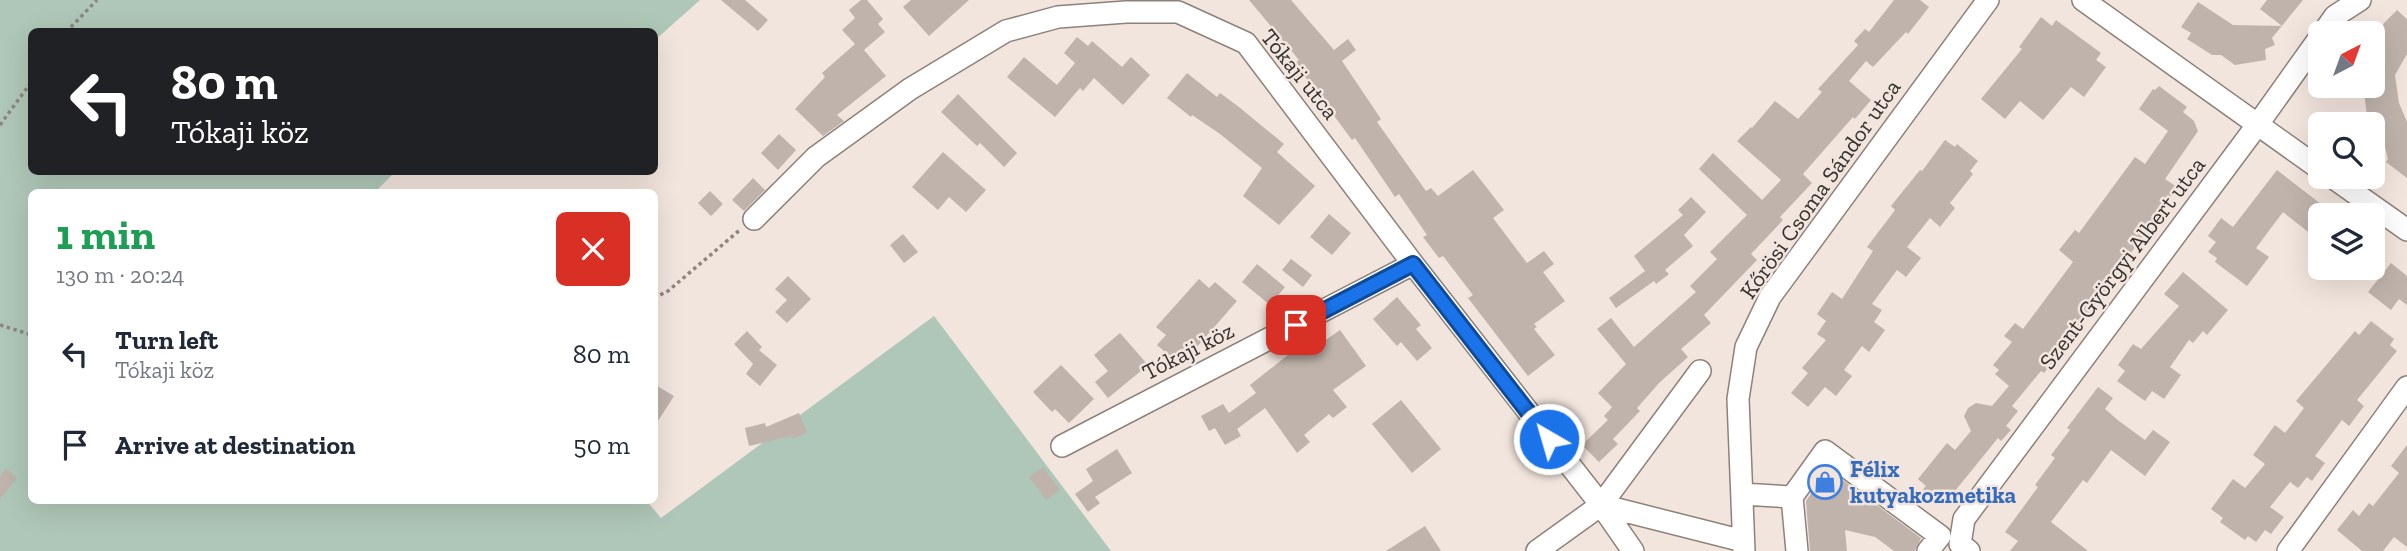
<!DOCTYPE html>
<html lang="en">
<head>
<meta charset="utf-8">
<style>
	:root { --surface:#fff; --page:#f6f6f7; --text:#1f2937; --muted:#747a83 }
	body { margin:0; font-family:"Zilla Slab",serif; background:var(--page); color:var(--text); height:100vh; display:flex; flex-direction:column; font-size:26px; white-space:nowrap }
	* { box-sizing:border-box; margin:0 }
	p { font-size:23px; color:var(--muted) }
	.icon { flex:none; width:38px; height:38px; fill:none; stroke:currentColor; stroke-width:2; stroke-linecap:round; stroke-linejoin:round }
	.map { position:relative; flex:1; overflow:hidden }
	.side { position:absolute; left:28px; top:189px; width:630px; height:315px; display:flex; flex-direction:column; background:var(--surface); border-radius:10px; box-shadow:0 7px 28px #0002 }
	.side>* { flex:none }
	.hud { position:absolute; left:28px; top:28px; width:630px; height:147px; border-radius:10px; box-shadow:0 7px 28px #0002; background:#202124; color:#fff; overflow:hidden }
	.needle { width:46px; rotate:41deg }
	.tools { position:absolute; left:2308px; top:21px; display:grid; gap:14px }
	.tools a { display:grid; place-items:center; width:77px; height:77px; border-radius:10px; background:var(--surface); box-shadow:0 7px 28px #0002; font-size:35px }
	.pin { position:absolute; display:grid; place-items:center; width:60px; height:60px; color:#fff; margin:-30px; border-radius:14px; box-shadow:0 4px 10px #0006 }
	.me { position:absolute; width:77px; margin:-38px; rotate:322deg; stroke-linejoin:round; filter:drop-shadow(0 0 5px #0008) }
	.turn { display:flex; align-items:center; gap:24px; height:147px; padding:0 28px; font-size:32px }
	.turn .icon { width:91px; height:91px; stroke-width:2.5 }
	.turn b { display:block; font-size:49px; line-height:60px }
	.round { display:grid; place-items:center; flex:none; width:74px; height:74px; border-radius:10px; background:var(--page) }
	.headline { display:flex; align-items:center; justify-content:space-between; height:119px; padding:0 28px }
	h1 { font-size:42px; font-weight:800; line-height:52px; color:#1e9e55 }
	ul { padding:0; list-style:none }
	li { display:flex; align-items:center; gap:21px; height:91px; padding:0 28px }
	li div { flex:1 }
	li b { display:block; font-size:26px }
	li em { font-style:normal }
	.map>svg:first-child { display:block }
	.green { fill:#afc7b8 }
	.building { fill:#bfb3ab }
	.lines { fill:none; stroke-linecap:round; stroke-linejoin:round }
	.minor-casing { stroke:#8d827a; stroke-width:24 }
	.path { stroke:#8e8580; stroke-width:3.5; stroke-dasharray:3.5 3.5; stroke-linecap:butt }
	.minor { stroke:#fff; stroke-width:21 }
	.route-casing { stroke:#114b97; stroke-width:18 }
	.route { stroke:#1a73e8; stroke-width:12 }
	.labels { text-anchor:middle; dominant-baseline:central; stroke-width:5; stroke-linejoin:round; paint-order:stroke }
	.street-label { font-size:23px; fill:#36312e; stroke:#f2e5dd }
	.shop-label { font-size:23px; font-weight:bold; fill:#366cbe; stroke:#f2e5dd; text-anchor:start }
</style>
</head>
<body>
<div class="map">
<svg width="2407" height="551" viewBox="0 0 2407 551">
	<rect width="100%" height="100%" fill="#f2e5dd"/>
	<!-- green -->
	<path class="green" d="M0 0H700L655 40 654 32H32V172H395L375 192H32V500H646L661 518 934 316 1111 551H0Z"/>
	<!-- building -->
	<path class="building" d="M721 0H745L768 20 758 31Z
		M861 0H867L883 19 878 24 885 32 864 50 886 76 837 115 844 121 823 136 795 109 825 77 822 73 855 44 842 30 855 18 849 10Z
		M911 0H969L929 36 903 7Z
		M1249 0H1291L1334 50 1348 39 1356 50 1342 61 1381 119 1377 122 1426 191 1431 188 1438 196 1473 170 1504 210 1493 218 1527 263 1544 251 1554 264 1543 272 1565 301 1534 324 1537 327 1534 329 1555 355 1528 376 1468 298 1473 295 1443 256 1439 258 1423 237 1427 235 1399 194 1395 197 1355 138 1352 140 1295 63 1299 60Z
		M1894 0H1920L1929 7 1908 34 1906 32 1873 67 1866 61 1849 81 1871 100 1855 119 1853 117 1803 174 1812 183 1780 217 1783 220 1751 254 1757 260 1704 315 1711 323 1681 349 1688 357 1659 383 1637 408 1640 411 1613 439 1618 444 1599 462 1582 445 1608 420 1604 416 1612 407 1598 393 1626 364 1597 329 1611 318 1634 347 1696 292 1690 286 1717 259 1710 252 1747 215 1699 169 1713 153 1762 200 1781 180 1737 141 1751 127 1752 128 1775 101 1798 119 1822 92 1818 89 1858 45 1854 41 1865 29 1869 32Z
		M2267 0H2303L2272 38 2275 45 2265 49 2266 60 2235 65 2221 55H2212L2187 39 2191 33 2181 27 2198 2 2233 25 2282 26 2260 9Z
		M2397 10 2407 19V54L2395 75 2399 103 2407 122V178L2386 162 2388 159 2385 147 2377 139 2373 124H2368L2364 92H2371L2370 86H2373V47L2384 23Z
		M2041 17 2052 26 2056 20 2101 53 2096 60 2106 67 2084 97 2071 87 2043 120 2020 101 2005 119 1981 99 2022 49 2019 47Z
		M1077 37 1088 46 1092 41 1122 67 1131 57 1150 75 1123 105 1094 78 1083 91 1080 88 1055 117 1007 77 1024 57 1057 85 1075 63 1064 53Z
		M1187 73 1217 97 1220 93 1239 107 1284 144 1277 152 1315 186 1279 225 1243 196 1262 168 1220 134 1192 115 1191 117 1167 98Z
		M2159 86 2187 107 2183 112 2194 121 2198 131 2165 179 2177 187 2064 349 2044 373 2041 371 2012 406 2018 411 2006 426 2011 430 2001 441 1998 438 1946 502 1941 498 1938 501 1923 489 1926 486 1918 479 1947 443 1955 450 1971 431 1964 416 1968 408 1976 403 1992 406 2009 386 1995 374 1999 370 1993 365 2012 342 2004 336 2015 323 2023 329 2073 262 2059 250 2075 230 2079 233 2135 157 2145 164 2168 131 2139 109 2153 89 2155 90Z
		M958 94 1017 153 1004 167 980 143 977 146 941 112Z
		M779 134 796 150 778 170 761 153Z
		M1945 140 1955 147 1957 144 1978 161 1970 171 1973 174 1950 203 1955 208 1940 227 1930 218 1907 247 1921 258 1906 277 1897 270 1872 304 1882 310 1874 322 1885 330 1869 352 1862 346 1844 370 1852 376 1836 396 1825 387 1808 407 1791 393 1808 373 1802 368 1826 340 1817 334 1826 321 1817 314 1832 292 1842 299 1873 251 1867 247 1895 210 1891 206 1920 170 1922 171Z
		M943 152 986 190 966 212 949 197 938 210 912 187Z
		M2277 170 2330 211 2327 215H2320V224L2312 235 2283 212 2256 248 2269 257 2247 286 2215 262 2217 258 2208 252 2216 242 2208 236 2221 218 2233 227Z
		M753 178 765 190 744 211 732 200Z
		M710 191 723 204 711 216 698 203Z
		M1691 197 1706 212 1684 235 1693 246 1665 270 1669 274 1656 284 1654 281 1616 308 1609 298 1645 271 1634 256 1683 215 1678 210Z
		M1329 214 1351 233 1332 255 1310 237Z
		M903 234 918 252 904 263 890 245Z
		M1291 259 1312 275 1303 287 1282 270Z
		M2391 263 2407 276V305L2399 299 2391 310 2368 292Z
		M1257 264 1285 287 1270 305 1242 282Z
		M2183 272 2228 310 2207 335 2203 331 2193 343 2189 340 2170 367 2181 375 2164 399 2152 391 2145 401 2117 381 2125 371 2118 365 2133 344 2141 349 2179 306 2164 294Z
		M788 276 811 299 787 323 775 312 787 300 775 289Z
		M1199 279 1209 288 1215 282 1237 301 1195 349 1189 344 1174 360 1157 345 1166 335 1156 327Z
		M1397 297 1421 325 1416 329 1432 348 1417 361 1401 342 1397 346 1373 319Z
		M2371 321 2394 339 2390 345 2397 351 2357 400 2364 406 2349 426 2342 420 2315 456 2325 463 2312 481 2307 477 2298 488 2290 482 2270 507 2284 517 2271 534 2265 530 2256 542 2248 536 2245 540 2220 522 2223 518 2211 509 2233 479 2245 488 2265 464 2253 455 2275 425 2285 433 2304 408 2296 401 2355 331 2359 335Z
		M1340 330 1366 366 1333 390 1347 407 1333 418 1329 414 1304 435 1310 442 1297 453 1265 408 1237 429 1241 436 1225 445 1215 428 1209 431 1201 416 1223 404 1229 413 1256 393 1250 385 1313 335 1320 344Z
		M747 331 762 347 759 350 777 365 760 386 746 374 753 364 734 344Z
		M1120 333 1148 365 1108 398 1095 382 1108 371 1094 355Z
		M1061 365 1094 399 1069 423 1055 409 1052 412 1033 392Z
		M654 384 674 396 654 427Z
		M2098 387 2113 398 2105 409 2119 421 2145 440 2153 430 2170 442 2145 476 2111 450 2087 483 2083 480 2051 522 2088 551H2010L2018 541 2005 532 2038 487 2035 485 2055 458 2051 455 2070 430 2067 428Z
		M1401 400 1441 449 1412 473 1372 424Z
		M799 413 807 433 792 439 791 436 749 446 745 428 765 423 766 427Z
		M2407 445V547L2394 537 2383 551H2362L2337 530 2353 510 2359 516 2369 503 2373 506 2399 473 2391 466Z
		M1117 449 1132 473 1095 497 1100 503 1088 512 1075 494 1093 481 1086 469Z
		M1043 467 1060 490 1046 500 1029 477Z
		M6 468 17 478 0 499V476Z
		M1828 469 1921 538 1915 551H1894L1875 537 1845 530 1847 551H1810L1806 501Z
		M1425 526 1441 551H1386Z"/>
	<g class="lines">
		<!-- minor casing -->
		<g class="minor-casing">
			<path id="minor" d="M2083 0 2320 169
				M2323 33 2335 16 2360 0
				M2332 177 2407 230
				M754 219 816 157 910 89 1006 31 1058 17 1126 12H1178L1246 43 1413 264 1601 505 1633 551
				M1062 446 1413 264
				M1742 494 1792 497
				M1601 505 1743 541
				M1537 551 1601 505 1700 371
				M1744 551 1738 399 1746 347 1770 297 1988 0
				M1797 551 1792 497 1825 451 1940 536 1928 551
				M1969 551 1960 544 1964 519 2258 124 2320 37
				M2288 551 2407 387"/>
		</g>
		<!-- path -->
		<path class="path" d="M66 32 97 0
			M0 125 32 81
			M654 298 668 291 741 229
			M0 325 32 335"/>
		<!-- minor -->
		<use href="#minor" class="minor"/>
	</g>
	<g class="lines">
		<!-- route casing -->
		<g class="route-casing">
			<path id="route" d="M1296 325 1413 264 1549 439"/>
		</g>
		<!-- route -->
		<use href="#route" class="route"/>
	</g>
	<!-- icons -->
	<defs>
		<g id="shop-ring" transform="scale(1.75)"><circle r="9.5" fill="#f2e5dd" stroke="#3f7fe0" stroke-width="1.5"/><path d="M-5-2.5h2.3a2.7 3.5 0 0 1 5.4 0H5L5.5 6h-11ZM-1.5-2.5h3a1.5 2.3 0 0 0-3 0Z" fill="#3f7fe0"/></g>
	</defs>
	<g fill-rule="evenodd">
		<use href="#shop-ring" x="1825" y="482"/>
	</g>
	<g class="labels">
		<!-- street labels -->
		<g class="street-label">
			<text transform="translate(1300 74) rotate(51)">Tókaji utca</text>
			<text transform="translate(1820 189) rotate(-55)">Kőrösi Csoma Sándor utca</text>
			<text transform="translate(2122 263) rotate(-53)">Szent-Györgyi Albert utca</text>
			<text transform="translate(1188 351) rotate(-27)">Tókaji köz</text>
		</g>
		<!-- shop labels -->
		<g class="shop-label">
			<text x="1850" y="469">Félix<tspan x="1850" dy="26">kutyakozmetika</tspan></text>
		</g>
	</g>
</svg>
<div class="tools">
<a><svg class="needle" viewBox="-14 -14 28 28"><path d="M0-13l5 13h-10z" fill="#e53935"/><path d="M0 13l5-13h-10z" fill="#747a83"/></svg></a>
<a><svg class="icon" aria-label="search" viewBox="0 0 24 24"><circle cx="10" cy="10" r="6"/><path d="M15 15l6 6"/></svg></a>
<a><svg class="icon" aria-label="layers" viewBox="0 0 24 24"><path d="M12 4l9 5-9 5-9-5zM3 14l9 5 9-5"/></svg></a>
</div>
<div class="pin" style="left:1296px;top:325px;background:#d93025"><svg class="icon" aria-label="arrive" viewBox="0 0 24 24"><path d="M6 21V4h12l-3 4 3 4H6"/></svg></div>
<svg class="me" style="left:1549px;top:439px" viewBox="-20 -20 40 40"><circle r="17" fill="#1a73e8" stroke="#fff" stroke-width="3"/><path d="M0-11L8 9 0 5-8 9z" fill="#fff"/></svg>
<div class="hud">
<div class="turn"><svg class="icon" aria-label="left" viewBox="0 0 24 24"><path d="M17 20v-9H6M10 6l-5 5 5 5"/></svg><div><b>80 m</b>Tókaji köz</div></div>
</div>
<section class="side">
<div class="headline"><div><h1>1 min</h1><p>130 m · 20:24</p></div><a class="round" style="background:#d93025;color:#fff"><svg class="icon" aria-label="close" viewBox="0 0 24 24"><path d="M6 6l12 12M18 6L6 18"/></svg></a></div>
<ul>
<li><svg class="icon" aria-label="left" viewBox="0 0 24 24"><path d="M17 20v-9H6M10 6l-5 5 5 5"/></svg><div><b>Turn left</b><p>Tókaji köz</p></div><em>80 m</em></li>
<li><svg class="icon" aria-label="arrive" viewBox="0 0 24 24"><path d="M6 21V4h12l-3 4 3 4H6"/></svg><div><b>Arrive at destination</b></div><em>50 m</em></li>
</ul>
</section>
</div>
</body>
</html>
